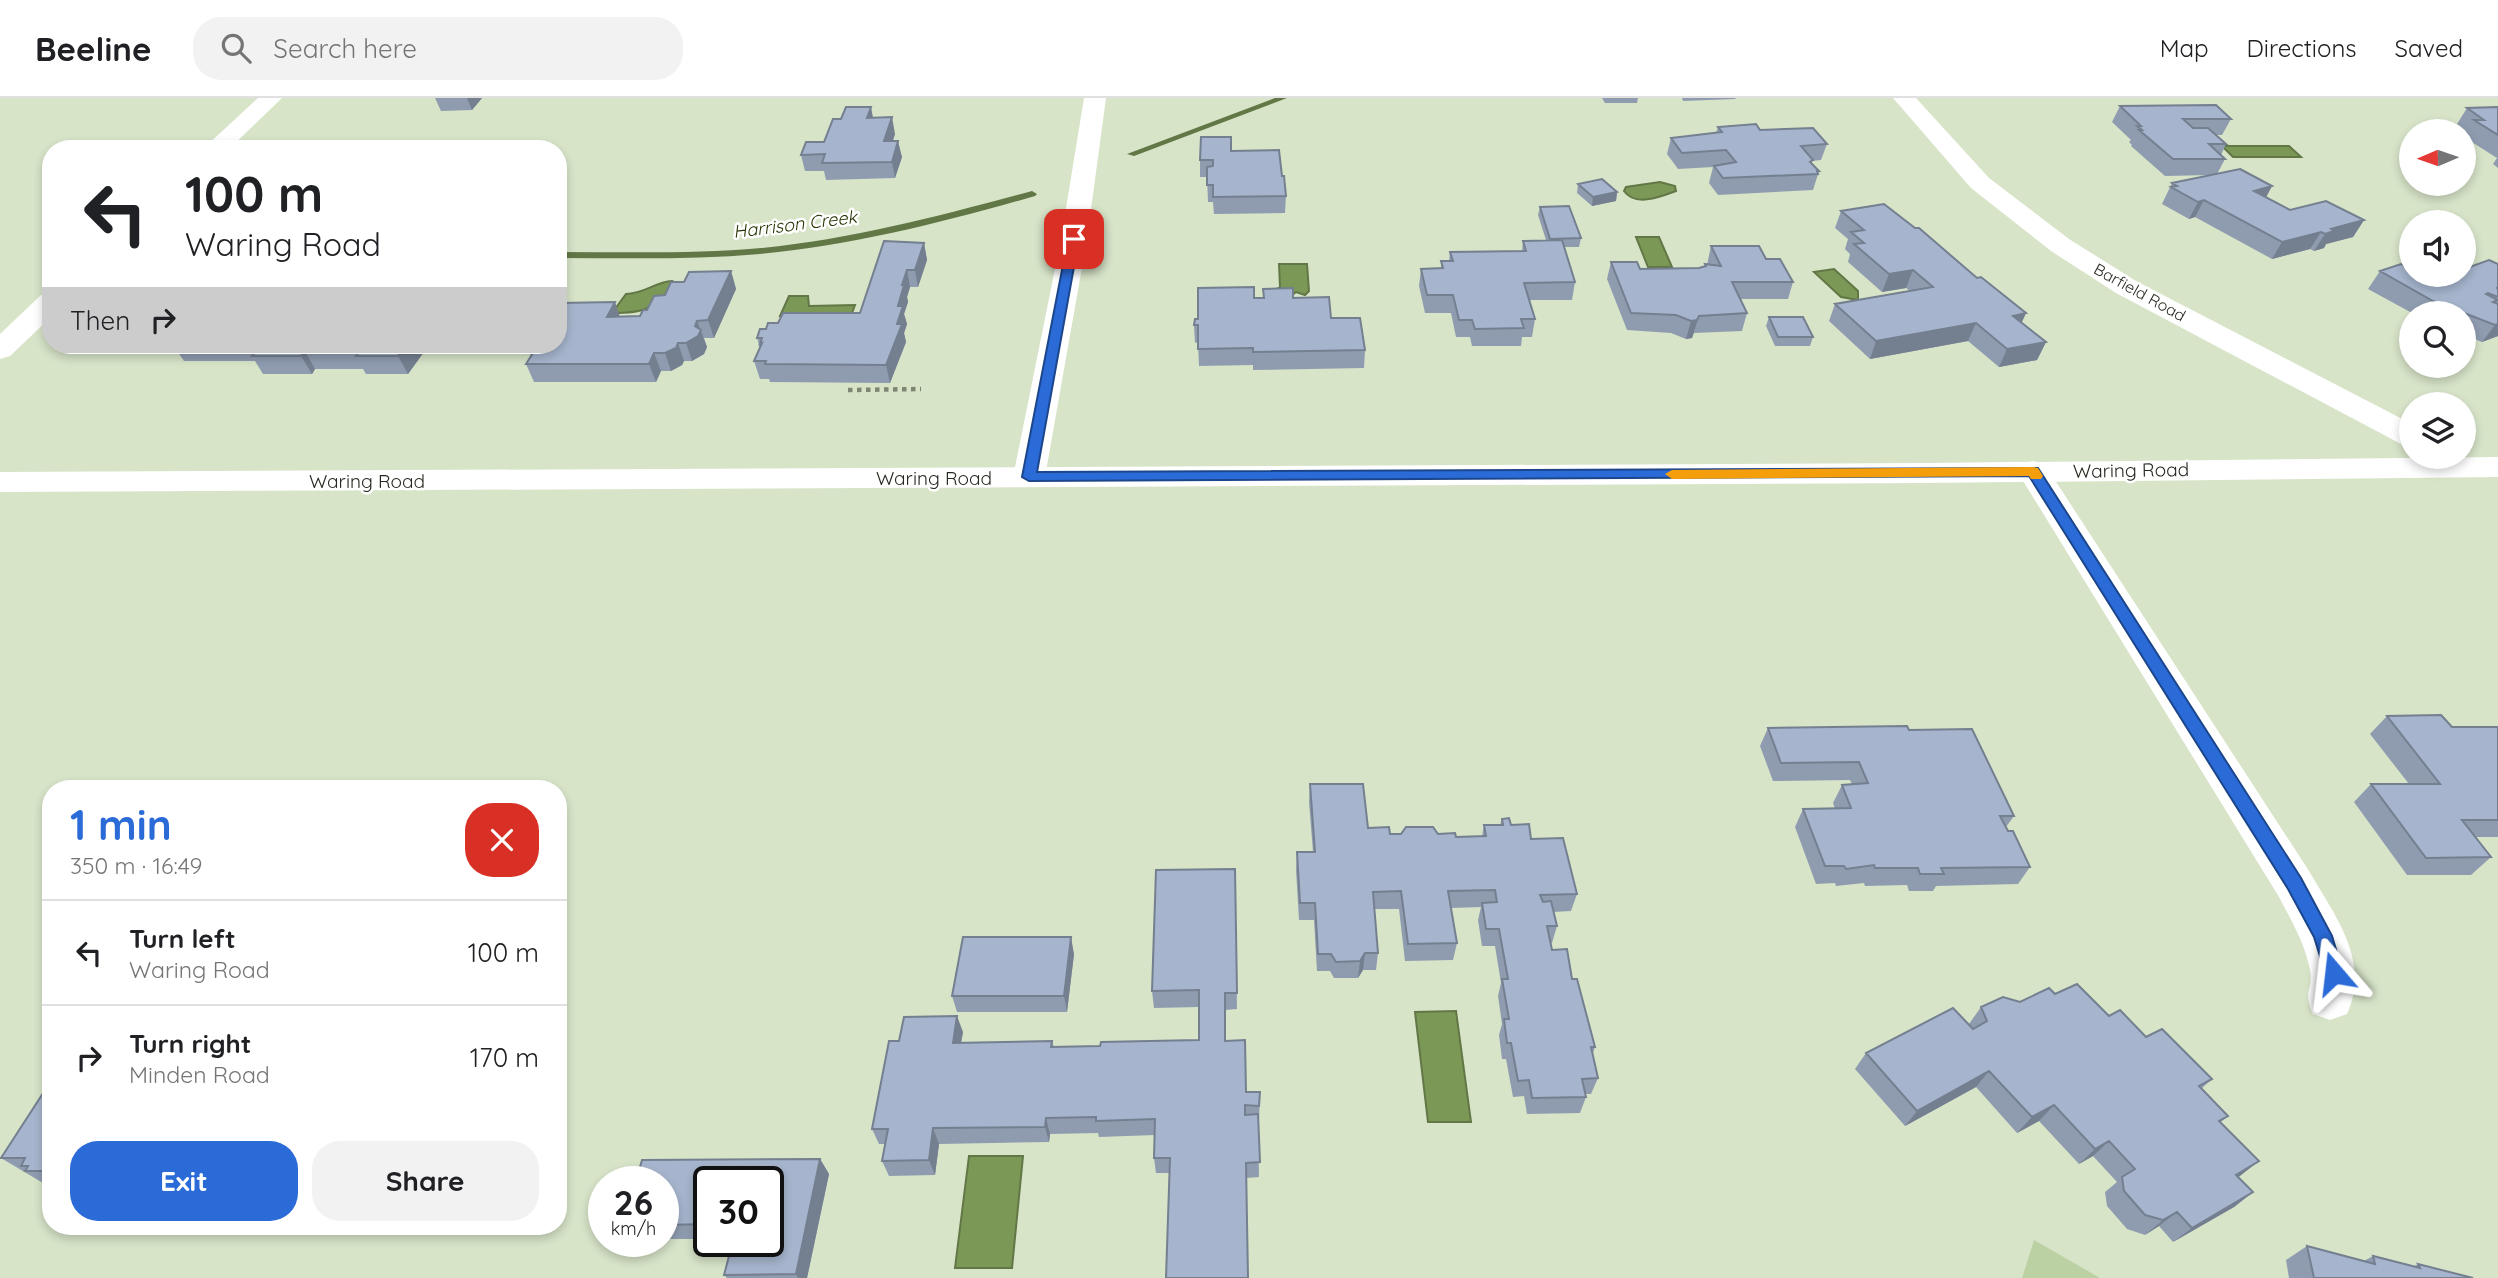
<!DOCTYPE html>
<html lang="en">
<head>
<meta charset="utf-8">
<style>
	:root { --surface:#fff; --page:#f2f2f2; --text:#202124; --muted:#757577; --line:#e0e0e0; --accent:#2b6bd8 }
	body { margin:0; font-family:Quicksand,sans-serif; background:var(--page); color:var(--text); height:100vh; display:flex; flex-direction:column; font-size:26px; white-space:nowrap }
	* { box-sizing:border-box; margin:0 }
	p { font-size:23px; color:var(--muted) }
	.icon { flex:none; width:38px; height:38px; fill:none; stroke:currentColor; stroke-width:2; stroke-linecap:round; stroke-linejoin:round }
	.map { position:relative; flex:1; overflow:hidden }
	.sheet { position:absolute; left:42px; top:682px; width:525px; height:455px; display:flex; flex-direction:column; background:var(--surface); border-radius:28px; box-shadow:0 4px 10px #0003 }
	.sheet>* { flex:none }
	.top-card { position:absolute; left:42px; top:42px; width:525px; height:214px; border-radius:28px; box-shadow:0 4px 10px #0003; background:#fff; color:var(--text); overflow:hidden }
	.needle { width:46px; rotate:268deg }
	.controls { position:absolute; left:2399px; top:21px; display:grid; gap:14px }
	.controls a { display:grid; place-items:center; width:77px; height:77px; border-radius:50%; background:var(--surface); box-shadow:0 4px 10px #0003; font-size:35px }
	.speed { position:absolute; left:588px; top:1068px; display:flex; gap:14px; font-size:35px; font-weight:700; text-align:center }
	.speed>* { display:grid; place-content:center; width:91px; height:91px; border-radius:50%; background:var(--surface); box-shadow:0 4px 10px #0003; line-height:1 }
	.speed small { font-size:18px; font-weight:400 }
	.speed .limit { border:4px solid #111; border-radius:10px; background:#fff; color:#111 }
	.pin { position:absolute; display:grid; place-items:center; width:60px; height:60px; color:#fff; margin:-30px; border-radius:14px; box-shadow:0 4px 10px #0006 }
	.me { position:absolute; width:77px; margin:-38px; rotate:343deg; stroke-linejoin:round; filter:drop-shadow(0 0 5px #0008) }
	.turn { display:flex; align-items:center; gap:24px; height:147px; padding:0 28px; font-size:32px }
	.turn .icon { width:91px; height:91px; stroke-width:2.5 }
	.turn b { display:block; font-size:49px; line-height:60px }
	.then { display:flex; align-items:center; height:66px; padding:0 28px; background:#0003; gap:14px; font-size:26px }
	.round { display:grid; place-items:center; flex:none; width:74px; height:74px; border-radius:28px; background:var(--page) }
	.head { display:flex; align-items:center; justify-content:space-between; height:119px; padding:0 28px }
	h1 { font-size:42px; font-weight:700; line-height:52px; color:var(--accent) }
	.action { display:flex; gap:14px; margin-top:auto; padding:14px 28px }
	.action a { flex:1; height:80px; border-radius:28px; background:var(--accent); color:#fff; font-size:28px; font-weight:700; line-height:80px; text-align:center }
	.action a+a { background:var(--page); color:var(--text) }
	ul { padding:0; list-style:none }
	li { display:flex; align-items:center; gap:21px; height:105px; padding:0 28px; border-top:2px solid var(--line) }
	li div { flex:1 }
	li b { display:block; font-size:26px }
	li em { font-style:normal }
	header { display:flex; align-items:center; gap:42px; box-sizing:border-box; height:98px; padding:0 35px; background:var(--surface); border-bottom:2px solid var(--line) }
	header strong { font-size:33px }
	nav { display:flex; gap:38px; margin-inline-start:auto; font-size:24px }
	.search { width:490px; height:63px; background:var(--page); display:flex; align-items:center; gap:18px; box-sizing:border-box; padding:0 24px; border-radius:28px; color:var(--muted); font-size:26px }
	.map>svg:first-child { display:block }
	.green { fill:#bcd1a3 }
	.water { fill:#7c9856; stroke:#627746; stroke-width:2 }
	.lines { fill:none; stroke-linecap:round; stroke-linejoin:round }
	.stream { fill:#627746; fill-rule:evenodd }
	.path { stroke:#7d8673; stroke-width:4.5; stroke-dasharray:4.5 4.5; stroke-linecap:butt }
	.minor { fill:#fff; fill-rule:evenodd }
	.major { fill:#fff; fill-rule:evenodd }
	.wall { fill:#8f9cb0 }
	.shaded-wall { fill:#747f90 }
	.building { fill:#a6b5cd; stroke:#747f90; stroke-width:2 }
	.route { fill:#2b6bd8; stroke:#1c468c; stroke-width:2 }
	.slow { fill:#f59e0b }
	.labels { text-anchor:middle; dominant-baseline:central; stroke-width:5; stroke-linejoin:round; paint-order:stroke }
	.far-street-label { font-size:16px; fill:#262b21; stroke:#fff }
	.far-water-label { font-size:18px; font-style:italic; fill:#233401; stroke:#fff }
	.street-label { font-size:19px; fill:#262b21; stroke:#fff }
</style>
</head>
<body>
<header>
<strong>Beeline</strong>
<div class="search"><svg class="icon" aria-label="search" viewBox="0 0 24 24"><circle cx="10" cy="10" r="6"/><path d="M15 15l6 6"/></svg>Search here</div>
<nav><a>Map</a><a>Directions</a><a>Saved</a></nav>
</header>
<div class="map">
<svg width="2498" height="1180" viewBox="0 0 2498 1180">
	<rect width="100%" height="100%" fill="#d7e4c8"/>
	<!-- green -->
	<path class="green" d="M2034 1142 2100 1180H2022Z"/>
	<!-- water -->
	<path class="water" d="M2222 48H2289L2301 59H2233Z
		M1660 84 1675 88 1676 93C1660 99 1635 109 1624 93L1626 89Z
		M1636 139H1659L1672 169H1648Z
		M1279 166H1307L1309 193 1305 197 1296 194 1291 198 1275 192 1280 189Z
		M1834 171 1858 193V202L1841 199 1814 174Z
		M672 183 678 186C652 210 649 215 612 215L626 196C644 196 655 184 672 183Z
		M789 198H808L809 208 855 207 849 223 780 218Z
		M1456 913 1471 1024H1428L1415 914Z
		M969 1058H1023L1012 1170H955Z"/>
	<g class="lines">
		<!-- stream -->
		<path class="stream" d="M1275 0H1287L1134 58 1127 56Z
			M1032 93 1037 96 1035 98C945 124 854 147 760 156 693 162 625 160 558 160V154C626 154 694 156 761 150 854 141 942 117 1032 93Z"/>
		<!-- path -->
		<path class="path" d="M848 292 921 291"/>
		<!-- minor -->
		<path class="minor" d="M258 0H282L229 51H203Z
			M1084 0H1106L1087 141 1045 379 1041 386 1029 389 1017 386 1013 379 1061 141Z
			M1893 0H1916L1989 80 2069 141 2136 183 2412 326V349L2401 346 2116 195 2051 153 1971 90Z
			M51 195V219L10 258 0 261V236L41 197Z
			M2033 363 2045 366 2049 373 2309 773C2335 818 2371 863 2347 916L2330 922 2313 916C2302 892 2314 891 2310 872 2305 845 2291 822 2279 799L2017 373 2021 366Z"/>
		<!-- major -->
		<path class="major" d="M2498 359V379L1926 385 0 394V374L1926 365Z"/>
	</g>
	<!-- wall -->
	<path class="wall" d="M435 0H482L472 12 441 13Z
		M1602 0H1638L1637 5H1605Z
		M1682 0H1736L1735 1 1683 3Z
		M2120 8 2231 21 2222 37H2216L2226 46 2221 57 2225 61 2217 76 2272 88 2266 99 2290 112 2364 122 2353 139 2326 146 2324 150 2314 153 2310 151 2272 161 2195 119 2189 121 2162 106 2172 85 2210 77 2165 78 2131 48 2132 47 2129 44 2131 42 2112 24Z
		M2498 9V70L2493 66 2497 60 2464 39V36L2466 33 2457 26 2467 10Z
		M873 20 895 36 893 43 902 59 895 80 826 82 824 73H805L801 57Z
		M1718 29 1827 46 1821 62 1812 63V65L1819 73 1813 92 1718 97 1709 85 1713 69 1678 71 1667 56 1671 40 1716 35Z
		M1231 53 1282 78 1286 98 1285 115 1214 116 1213 104H1208L1207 79H1200V62Z
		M1578 86 1617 94 1616 103 1592 108 1577 95Z
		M1540 109 1581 140 1579 149H1564L1575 184 1572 202H1529L1535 221 1532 239H1522L1521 248H1472L1470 239H1456L1451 215H1425L1419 188 1421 171 1441 170V163H1449L1450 154 1522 153 1523 143 1546 142 1538 117Z
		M1841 113 1977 180 2026 215 2021 225 2046 244 2037 262 1999 269 1968 243 1870 261 1829 223 1835 206 1910 193 1906 190 1882 194 1848 164 1850 156 1845 151 1848 141 1835 130Z
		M924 145 927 162 918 189H910L907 199 908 204 904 216 907 226 904 235 906 244 890 285 770 284 769 281H760L754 263 760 250 757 240 766 231 860 215Z
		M1711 148 1766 161 1793 184 1788 201H1741L1747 215 1742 233 1694 235 1692 240 1686 241 1671 235 1627 232 1607 181 1611 164 1640 171 1699 170 1704 169 1705 166 1707 167Z
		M2498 166V238L2482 244 2464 237V215H2412L2368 191 2380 173 2406 168 2467 170Z
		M731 173 736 191 714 240H704L707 249 704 256 692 263H684L682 267 671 273H661L656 284H534L526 266 531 258 528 251 620 218H640L684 184Z
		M1263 191 1293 200 1331 220 1365 252 1364 270 1253 272V267L1199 268 1198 244 1195 245 1194 227 1198 221 1254 200H1263Z
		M1769 219 1813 239 1810 248H1775L1766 228Z
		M173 247H429L408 276H366L363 271H315L312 276H263L255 263H184Z
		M2387 618 2452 629H2498V739H2475L2491 759 2471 777H2407L2354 704 2371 686H2409L2370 636Z
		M1768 630 1909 632 2014 718 2006 729 2030 769 2018 786 1936 788 1933 793H1909L1907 787 1865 788 1864 785 1836 788 1835 785 1816 786 1795 729 1803 711H1835L1833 705 1842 687 1852 686 1850 682 1773 683 1760 648Z
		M1310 686 1368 730 1390 736H1438L1456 739 1482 738 1484 727H1500L1502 721 1531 741 1577 796 1571 813 1553 814 1557 828 1552 845H1550L1552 852 1572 881 1595 949 1593 955 1598 980 1591 996H1585L1586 999 1580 1015 1527 1016 1524 998 1513 999 1506 961H1502L1499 937 1502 926 1498 898 1501 885 1495 848H1482L1478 822 1481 809 1451 810 1457 845 1453 862 1405 863 1399 811H1374L1378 855 1376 872H1363L1358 880H1334L1330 873H1317L1314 822H1299L1296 772 1297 754H1313L1309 704Z
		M1235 771 1237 911 1225 912V943L1246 994H1260L1259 1023H1258L1259 1079 1246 1080 1169 1075H1156L1154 1060 1155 1037 1099 1039 1098 1035 1050 1036 1049 1044 939 1046 935 1077 889 1078 882 1063 885 1046H879L872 1031 899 943 963 934 961 945 1052 943 1054 949 1100 948 1199 942V909L1154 910 1152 893Z
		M1074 856 1067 914H957L952 898Z
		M2055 896 2109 918 2146 939 2212 981 2201 991 2228 1018 2221 1024 2238 1079 2253 1094 2234 1109 2173 1144 2159 1128 2145 1137 2127 1131 2107 1108 2105 1094 2117 1084 2093 1058 2079 1066 2039 1023 2017 1035 1976 989 1905 1028 1855 971 1866 955 1969 926 1981 909 2020 904Z
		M51 983V1088H48L1 1060Z
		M820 1061 829 1076 807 1180H727L724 1177 768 1143 709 1083V1141H663V1083Z
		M2307 1148 2364 1163 2373 1158 2413 1169 2418 1166 2473 1180H2289L2286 1162Z"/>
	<!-- shaded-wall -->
	<path class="shaded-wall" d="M467 0H482L472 12Z
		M871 9 874 25 867 20Z
		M892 19 895 36 887 59 884 43Z
		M898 43 902 59 895 80 892 64Z
		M2272 88 2263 105 2254 93Z
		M1617 94 1616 103 1592 108 1593 99Z
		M2204 102 2195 119 2189 121 2198 104Z
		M2364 122 2353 139 2326 146 2324 150 2314 153 2325 136 2331 131Z
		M2321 134 2310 151 2272 161 2282 144Z
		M924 145 927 162 918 189 915 172Z
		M907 172 910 189 907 199 908 204 904 216 907 226 904 235 906 244 890 285 886 267 897 226 898 208 902 187Z
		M1913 172 1906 190 1882 194 1889 176Z
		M731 173 736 191 714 240 708 222Z
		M615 204 621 222 607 219Z
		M2026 215 2018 233 2013 218Z
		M1699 218 1692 240 1686 241 1691 223Z
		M697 223 707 249 704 256 692 263 686 245Z
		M1976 225 1968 243 1870 261 1876 243Z
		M2498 226V238L2482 244 2495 227Z
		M2046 244 2037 262 1999 269 2007 251Z
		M678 245 684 263 682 267 671 273 665 255Z
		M407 247H429L408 276 398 258Z
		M305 253 315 271 312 276 301 258Z
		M654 255 661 273 656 284 649 266Z
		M1071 839 1074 856 1067 914 1064 898Z
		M1365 855 1363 872 1358 880 1360 863Z
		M957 918 963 934 958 961 953 945Z
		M1989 973 1976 989 1905 1028 1917 1013Z
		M2054 1007 2039 1023 2017 1035 2032 1019Z
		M1046 1020 1050 1036 1049 1044 1045 1029Z
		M933 1030 939 1046 935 1077 929 1062Z
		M2109 1043 2093 1058 2079 1066 2095 1051Z
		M820 1061 829 1076 807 1180H798L796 1176Z
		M2259 1063 2240 1078 2217 1091 2236 1077Z
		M2253 1094 2234 1109 2173 1144 2192 1130Z
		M2177 1114 2159 1128 2145 1137 2163 1122Z"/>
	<!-- building -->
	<path class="building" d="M2216 7 2231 21H2183L2193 30H2208L2226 46H2209L2225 61H2173L2139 32H2142L2137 28H2141L2120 8Z
		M846 9H871L867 20 892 19 884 43H898L892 64 822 65 825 56 801 57 806 44H824L833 21H841Z
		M2498 9V37L2474 22H2484L2467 10Z
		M1756 26 1760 32 1813 30 1827 46 1801 48 1813 62 1810 64 1819 73H1817L1818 76 1723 80 1714 68 1736 64 1726 52 1682 55 1671 40 1722 34 1718 29Z
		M1201 39H1231V53L1279 52 1282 78H1284L1286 98 1213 99V87H1207V69L1213 68V62H1200Z
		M2240 71 2272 88 2254 93 2290 112 2326 103 2364 122 2331 131 2334 133 2325 136 2321 134 2282 144 2204 102 2198 104 2171 89 2177 88 2172 85Z
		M1602 81 1617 94 1593 99 1578 86Z
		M1884 106 1915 130H1919L1977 180 1981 179 2026 215 2013 218 2046 244 2007 251 1976 225 1876 243 1835 206 1933 189 1913 172 1889 176 1854 146 1864 145 1851 134 1864 132 1841 113Z
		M1569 108 1581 140 1550 141 1540 109Z
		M1562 142 1575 184 1524 185 1535 221H1521L1524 230 1475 231 1472 222H1459L1453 197H1427L1421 171 1443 170 1441 163H1453L1450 154 1526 153 1523 143Z
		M884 143 924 145 915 172H907L902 187H904L898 208H903L897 226H902L886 267 765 266 766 263H754L762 245 760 246 762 240H757L760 231H766L768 225H778L783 215H860Z
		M1711 148H1759L1766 161H1780L1793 184H1732L1747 215 1699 218 1697 222 1691 223 1676 217 1631 215 1611 164H1637L1640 171 1699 170 1706 168 1705 166 1721 168Z
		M2489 162 2498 166V190H2496H2498V199L2488 195 2486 196 2498 202 2493 204 2498 206V226L2495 227 2433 203 2380 173 2401 166 2406 168H2412V177H2464V169L2467 170Z
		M731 173 708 222 697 223 695 228 701 232 698 238 686 245H678L676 250 665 255H654L649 266H526L533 255 528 251 530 247H558L559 205 615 204 607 219 640 218 643 212H647L654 198 665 197 671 184H684L689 174Z
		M1254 189V200H1264L1263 191 1293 190V200L1329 199 1331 220H1360L1365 252 1253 254V250L1198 251V227H1194L1195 221H1198V190Z
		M1769 219H1803L1813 239H1778Z
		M262 247H407L398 258H356L360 253H305L301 258H252Z
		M2441 617 2452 629H2498V722H2462L2491 759 2426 760 2371 686H2440L2387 618Z
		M1907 628 1909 632 1972 631 2014 718H2000L2008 733H2013L2030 769 1941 770 1944 776H1920L1918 770H1875L1874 767 1846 771 1844 768H1825L1803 711 1851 710 1842 687 1868 685 1859 664 1781 665 1768 630Z
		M1310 686H1363L1368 730 1389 729 1390 736H1401L1406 729H1433L1438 736 1455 735 1456 739 1486 738 1484 727H1503L1502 721 1509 720 1511 727 1529 726 1531 741 1563 740 1577 796 1540 797 1543 804 1551 803 1557 828H1547L1552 852 1567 851 1572 881H1577L1595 949H1591L1598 980 1582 981 1586 999 1532 1000 1529 982 1518 983 1511 945H1507L1504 921H1509L1502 881H1508L1499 831H1486L1482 805 1497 804 1495 792 1448 793 1457 845 1408 846 1401 793 1373 794 1378 855H1365L1360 863 1336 864 1331 856H1318L1315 805H1300L1297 754H1315Z
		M1235 771 1237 895H1225V943L1245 942 1246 994H1260L1259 1008 1245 1007V1017L1258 1016 1260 1064 1246 1065 1248 1180H1166L1170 1060H1154L1155 1021 1096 1023V1019L1046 1020 1045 1029 933 1030 929 1062 882 1063 888 1031H872L889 943H899L904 919 957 918 953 945 1052 943 1051 949 1100 948 1101 944 1199 942V892L1152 893 1156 772Z
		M963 839H1071L1064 898H952Z
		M2077 886 2109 918 2120 912 2146 939 2162 931 2212 981 2199 988 2228 1018 2219 1023 2259 1063 2236 1077 2253 1094 2192 1130 2177 1114 2163 1122 2145 1117 2124 1093 2122 1079 2135 1071 2109 1043 2095 1051 2054 1007 2032 1019 1989 973 1917 1013 1866 955 1953 910 1973 931 1987 923 1981 909 2003 899 2020 904 2049 890 2055 896Z
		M51 983V1073H25L28 1068H21L25 1060H1Z
		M820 1061 796 1176 724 1177 733 1143H768V1083H709V1126L663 1127V1083H636L642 1062Z
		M2307 1148 2375 1166 2373 1158 2420 1170 2418 1166 2473 1180H2314Z"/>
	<!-- route -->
	<path class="route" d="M1074 137 1079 141 1037 374 2038 370 2301 780 2332 838 2343 875 2341 881 2334 883 2327 881 2314 839 2288 791 2029 378 1029 383 1022 379 1068 141Z"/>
	<!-- slow -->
	<path class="slow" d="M2033 369 2038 370 2043 378 2041 381H2031L2029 378 1672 381 1665 376 1672 372Z"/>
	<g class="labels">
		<!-- far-street labels -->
		<g class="far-street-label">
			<text transform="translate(2140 194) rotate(29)">Barfield Road</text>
		</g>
		<!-- far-water labels -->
		<g class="far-water-label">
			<text transform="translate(795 126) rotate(-7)">Harrison Creek</text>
		</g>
		<!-- street labels -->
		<g class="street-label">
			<text transform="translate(2131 372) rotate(-1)">Waring Road</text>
			<text x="934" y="380">Waring Road</text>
			<text x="367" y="383">Waring Road</text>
		</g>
	</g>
</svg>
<div class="controls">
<a><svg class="needle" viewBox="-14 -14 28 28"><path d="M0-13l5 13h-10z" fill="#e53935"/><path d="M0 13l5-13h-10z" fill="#757577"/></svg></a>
<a><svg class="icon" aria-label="sound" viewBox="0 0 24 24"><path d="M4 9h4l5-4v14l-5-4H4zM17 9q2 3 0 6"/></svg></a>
<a><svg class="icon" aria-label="search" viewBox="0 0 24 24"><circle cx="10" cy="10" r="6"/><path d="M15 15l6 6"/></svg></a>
<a><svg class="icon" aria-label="layers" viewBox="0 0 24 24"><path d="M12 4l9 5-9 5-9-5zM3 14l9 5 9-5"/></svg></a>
</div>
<div class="speed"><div>26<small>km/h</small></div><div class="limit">30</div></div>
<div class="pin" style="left:1074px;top:141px;background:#d93025"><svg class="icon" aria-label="arrive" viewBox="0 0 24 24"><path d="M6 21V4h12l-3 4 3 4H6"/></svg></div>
<svg class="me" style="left:2334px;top:875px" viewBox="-20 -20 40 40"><path d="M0-17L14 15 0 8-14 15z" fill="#2b6bd8" stroke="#fff" stroke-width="4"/></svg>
<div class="top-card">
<div class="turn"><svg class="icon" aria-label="left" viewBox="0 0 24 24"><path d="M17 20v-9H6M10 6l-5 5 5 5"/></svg><div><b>100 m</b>Waring Road</div></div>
<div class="then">Then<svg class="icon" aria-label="right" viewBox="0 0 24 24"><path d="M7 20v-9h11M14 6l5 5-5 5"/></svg></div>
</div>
<section class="sheet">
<div class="head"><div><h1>1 min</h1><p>350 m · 16:49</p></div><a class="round" style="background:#d93025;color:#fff"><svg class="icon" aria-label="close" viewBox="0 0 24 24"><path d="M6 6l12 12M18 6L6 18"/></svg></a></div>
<ul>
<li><svg class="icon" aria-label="left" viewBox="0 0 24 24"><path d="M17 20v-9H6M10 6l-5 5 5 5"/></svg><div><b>Turn left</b><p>Waring Road</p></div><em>100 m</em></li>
<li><svg class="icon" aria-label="right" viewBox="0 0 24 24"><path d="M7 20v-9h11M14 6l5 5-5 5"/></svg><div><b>Turn right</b><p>Minden Road</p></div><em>170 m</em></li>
</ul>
<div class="action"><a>Exit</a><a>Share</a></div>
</section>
</div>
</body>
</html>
